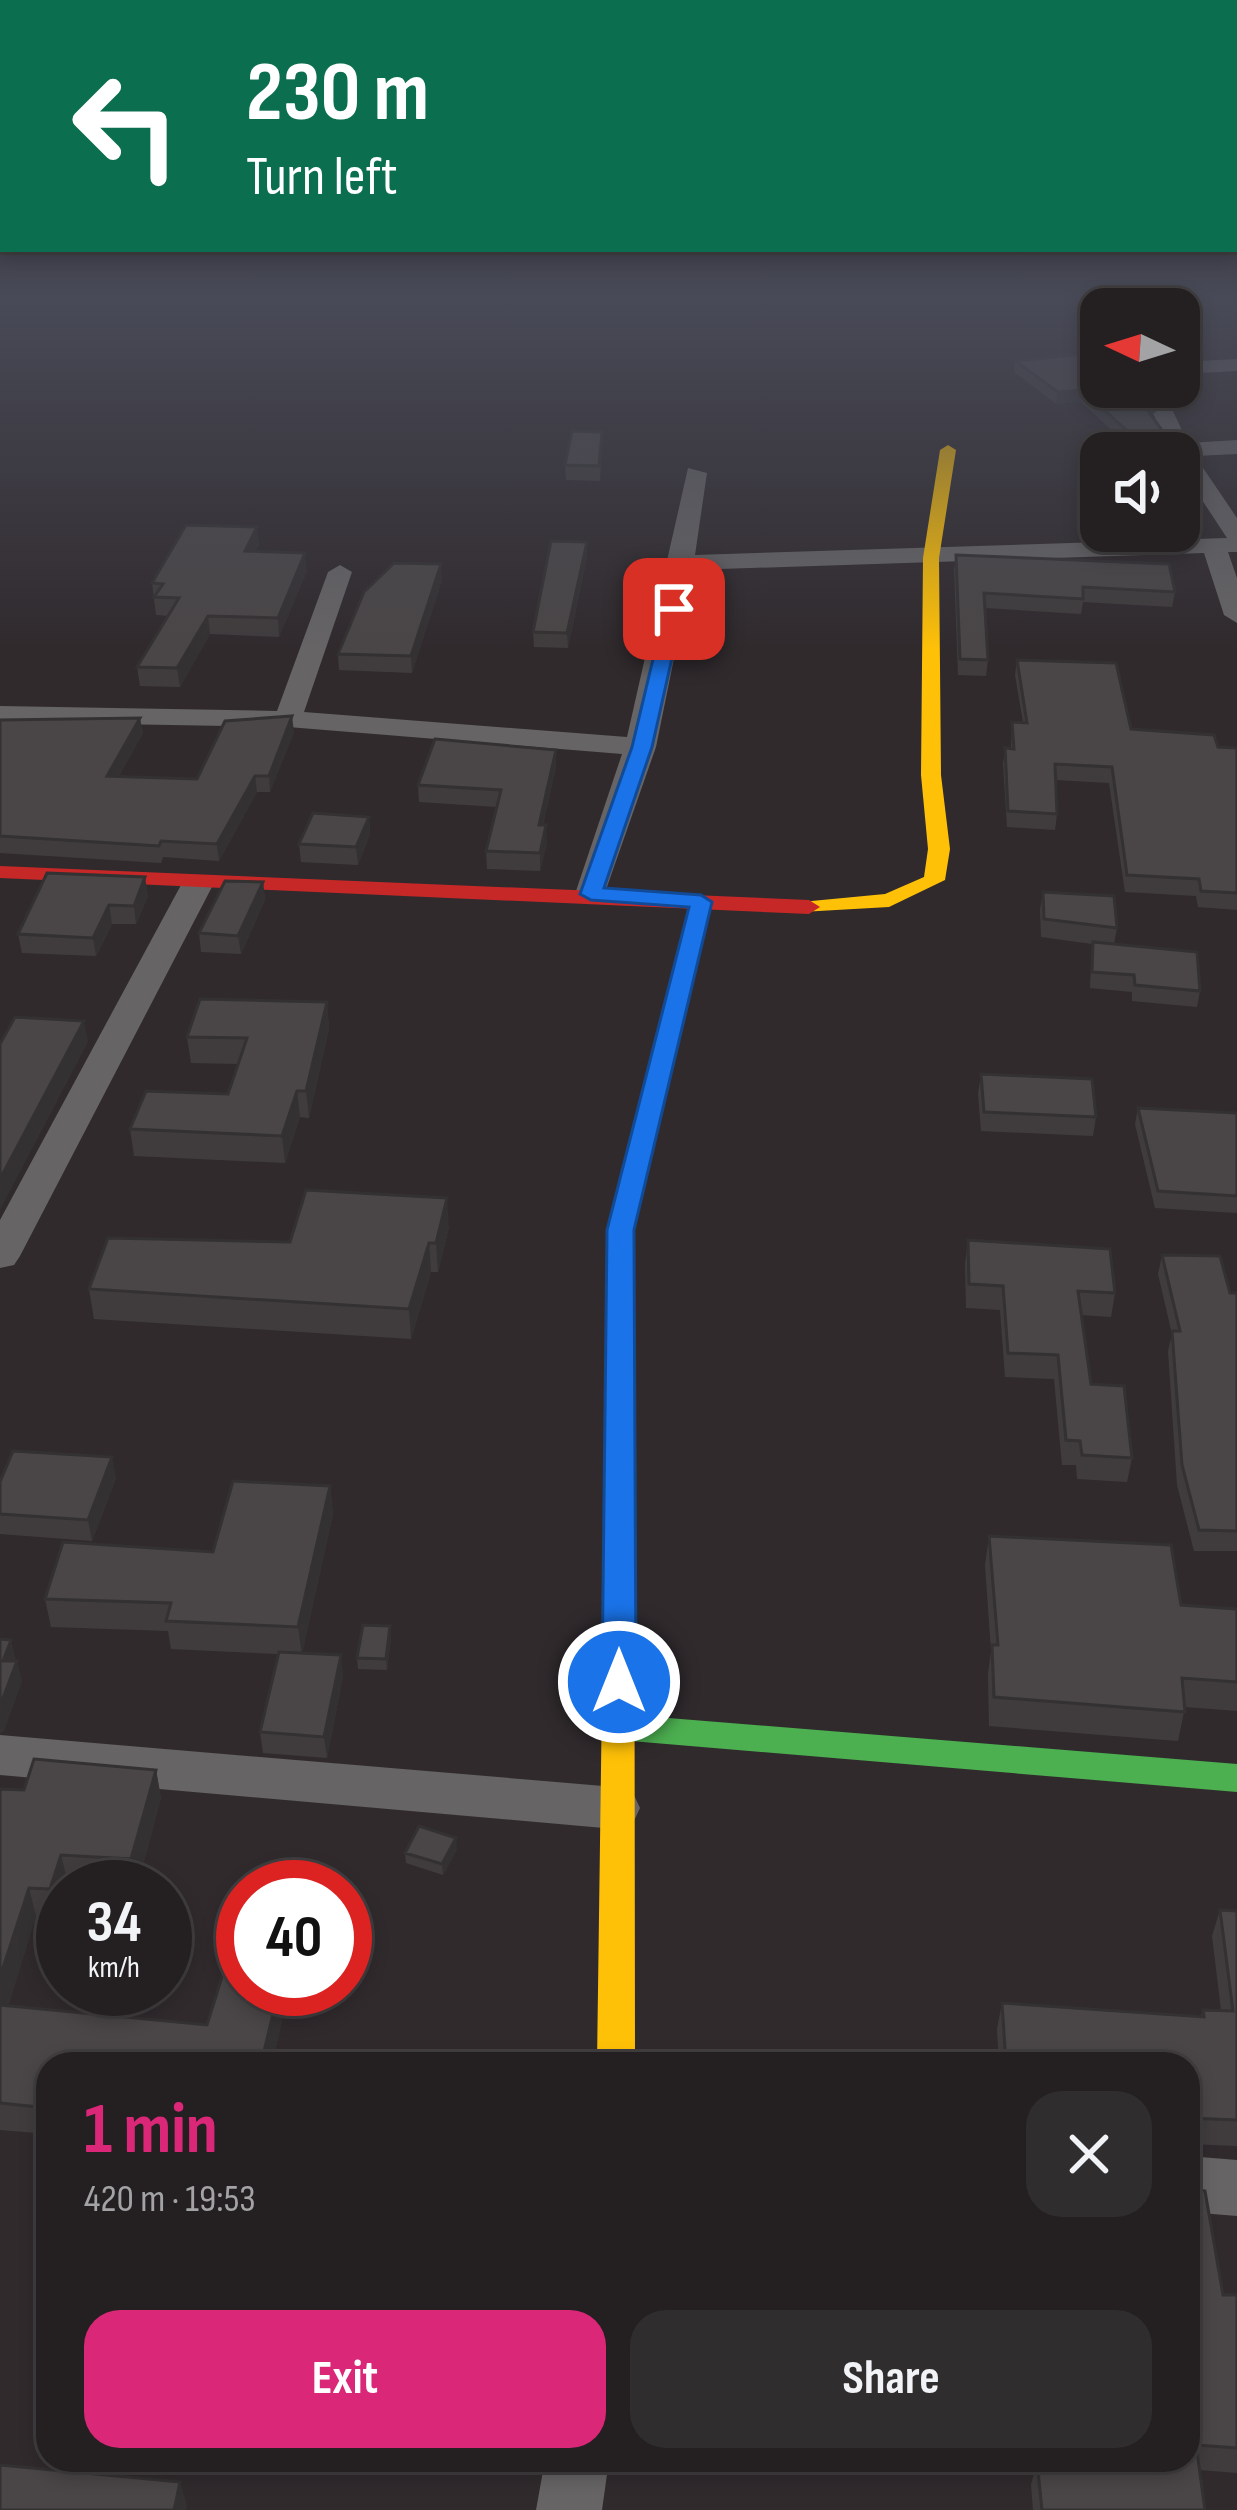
<!DOCTYPE html>
<html lang="en">
<head>
<meta charset="utf-8">
<style>
	:root { --surface:#242022; --page:#302d2f; --text:#f1f3f6; --muted:#a3a3a5; --line:#413e40; --accent:#db2777 }
	body { margin:0; font-family:"Sofia Sans Condensed",sans-serif; background:var(--page); color:var(--text); height:100vh; display:flex; flex-direction:column; font-size:45px; white-space:nowrap }
	* { box-sizing:border-box; margin:0 }
	p { font-size:39px; color:var(--muted) }
	.icon { flex:none; width:66px; height:66px; fill:none; stroke:currentColor; stroke-width:2; stroke-linecap:round; stroke-linejoin:round }
	.map { position:relative; flex:1; overflow:hidden }
	.drawer { position:absolute; left:36px; top:2052px; width:1164px; height:420px; display:flex; flex-direction:column; background:var(--surface); border-radius:36px; box-shadow:0 6px 18px #0003,0 0 0 3px var(--line) }
	.drawer>* { flex:none }
	.banner { position:absolute; left:0px; top:0px; width:1239px; height:252px; box-shadow:0 6px 18px #0003,0 0 0 3px var(--line); background:#0b6e4f; color:#fff; overflow:hidden }
	.needle { width:78px; rotate:274deg }
	.controls { position:absolute; left:1080px; top:288px; display:grid; gap:24px }
	.controls a { display:grid; place-items:center; width:120px; height:120px; border-radius:24px; background:var(--surface); box-shadow:0 6px 18px #0003,0 0 0 3px var(--line); font-size:60px }
	.speed { position:absolute; left:36px; top:1860px; display:flex; gap:24px; font-size:60px; font-weight:700; text-align:center }
	.speed>* { display:grid; place-content:center; width:156px; height:156px; border-radius:50%; background:var(--surface); box-shadow:0 6px 18px #0003,0 0 0 3px var(--line); line-height:1 }
	.speed small { font-size:30px; font-weight:400 }
	.speed .limit { border:18px solid #d22; background:#fff; color:#111 }
	.pin { position:absolute; display:grid; place-items:center; width:102px; height:102px; color:#fff; margin:-51px; border-radius:24px; box-shadow:0 6px 18px #0006 }
	.me { position:absolute; width:132px; margin:-66px; rotate:0deg; stroke-linejoin:round; filter:drop-shadow(0 0 9px #0008) }
	.turn { display:flex; align-items:center; gap:42px; height:252px; padding:0 48px; font-size:54px }
	.turn .icon { width:156px; height:156px; stroke-width:2.5 }
	.turn b { display:block; font-size:84px; line-height:102px }
	.round { display:grid; place-items:center; flex:none; width:126px; height:126px; border-radius:36px; background:var(--page) }
	.summary { display:flex; align-items:center; justify-content:space-between; height:204px; padding:0 48px }
	h1 { font-size:72px; font-weight:700; line-height:90px; color:var(--accent) }
	.button { display:flex; gap:24px; margin-top:auto; padding:24px 48px }
	.button a { flex:1; height:138px; border-radius:36px; background:var(--accent); color:#fff; font-size:48px; font-weight:700; line-height:138px; text-align:center }
	.button a+a { background:var(--page); color:var(--text) }
	.map>svg:first-child { display:block }
	.lines { fill:none; stroke-linecap:round; stroke-linejoin:round }
	.street { fill:#666465; fill-rule:evenodd }
	.fast { fill:#4caf50; fill-rule:evenodd }
	.slow { fill:#ffc107; fill-rule:evenodd }
	.jam { fill:#c62828; fill-rule:evenodd }
	.wall { fill:#403c3d }
	.shaded-wall { fill:#343132 }
	.building { fill:#4a4647; stroke:#343132; stroke-width:3 }
	.route { fill:#1a73e8; stroke:#114b97; stroke-width:3 }
</style>
</head>
<body>
<div class="map">
<svg width="1237" height="2510" viewBox="0 0 1237 2510">
	<rect width="100%" height="100%" fill="#302a2d"/>
	<g class="lines">
		<!-- street -->
		<path class="street" d="M1237 359V371L1179 374V362Z
			M1142 387C1157 387 1168 385 1178 399L1171 407 1188 443 1237 440V454L1195 456 1237 518V552H1228L1237 578V623L1224 615 1204 553 692 570 656 747 602 901 591 903 575 894 622 754 288 727 0 722V706L277 711 328 572 340 565 352 572 304 712 627 737 688 468 707 473 695 555 1227 538 1179 465V453L1169 450 1150 406 1155 399Z
			M197 876 213 885 20 1256 14 1265 0 1268V1220L181 885Z
			M0 1735 615 1787 633 1793 640 1808 633 1823 615 1829 0 1775Z
			M1188 2156 1237 2160V2216L1188 2212Z
			M545 2460H609L602 2510H536Z"/>
		<!-- fast -->
		<path class="fast" d="M701 895 712 902 634 1230V1253L621 1261 608 1253V1230L690 902Z
			M619 1714 1237 1764V1792L619 1740 607 1737 602 1727 607 1717Z"/>
		<!-- slow -->
		<path class="slow" d="M948 445 956 450 939 558 941 775 950 849 945 880 889 907 801 912V902L885 894 924 877 928 849 921 775 923 558 940 450Z
			M621 1245 634 1253 635 2064H597L608 1253Z"/>
		<!-- jam -->
		<path class="jam" d="M0 866 809 900 820 907 809 914 0 878Z"/>
	</g>
	<!-- wall -->
	<path class="wall" d="M1015 361 1144 388 1142 398 1154 411 1153 418 1164 433 1162 446 1131 448 1081 402 1056 404 1014 372Z
		M602 446 600 481 566 480 565 465Z
		M257 527 259 545 255 552 307 571 279 637 210 634 180 687 140 686 137 667 168 616 156 615 152 583Z
		M956 555 1175 592 1172 607 1083 602 1081 614 985 608 988 660 986 676 958 675 954 570Z
		M587 557 568 648 534 647 533 632Z
		M442 580 412 673 339 670 338 654Z
		M1017 660 1131 729 1218 747 1237 748V910L1198 907 1196 896 1125 892 1109 783 1056 780 1057 814 1055 830 1007 827 1003 764 1005 748 1011 749 1012 722H1023L1015 675Z
		M0 720 143 733 119 776 197 779 294 732 270 792H257L219 861 163 857 161 863 0 853Z
		M556 767 543 825 547 843 540 871 487 869 486 851 497 807 419 802 418 785Z
		M369 817 370 834 358 865 301 862 299 844Z
		M47 873 148 896 136 924H112L96 956 22 953 18 934Z
		M263 882 265 900 241 954 201 952 199 933Z
		M1043 892 1117 928 1114 944 1200 991 1197 1007 1132 1001V992L1090 988 1092 944 1041 937 1040 910Z
		M327 1002 329 1028 309 1118 300 1117 285 1163 134 1156 130 1129 228 1094 238 1064 191 1063 187 1037Z
		M981 1074 1096 1117 1093 1136 981 1131 978 1094Z
		M1138 1108 1237 1113V1213L1155 1208 1135 1124Z
		M449 1227 438 1272H431L411 1339 94 1319 89 1289 290 1242Z
		M968 1240 1115 1293 1111 1317 1081 1315 1091 1384 1132 1458 1127 1482 1077 1479 1076 1465H1062L1054 1379 1005 1377 1000 1310 966 1308 965 1264Z
		M1162 1255 1230 1293H1237V1551H1194L1177 1485 1168 1351 1172 1334 1158 1274Z
		M116 1478 92 1541 0 1534V1482Z
		M330 1486 333 1514 302 1653 343 1676 327 1758 263 1753 260 1732 278 1654 171 1649 168 1631 51 1627 45 1599 213 1552Z
		M989 1536 1181 1605 1237 1609V1711L1185 1707 1178 1741 989 1726 988 1674 991 1651 985 1565Z
		M391 1637 387 1670 358 1669 357 1658Z
		M156 1770 161 1798 137 1887 68 1883 63 1887V1898L58 1917 36 1916 8 2006 207 2025 243 1989H304L297 2014 284 2012 272 2064H48V2134L0 2130V1789L24 1790Z
		M457 1849 443 1875 406 1863 405 1853Z
		M1220 1910 1237 1911V2146L1188 2144V2064H999L997 2029 1002 2003 1201 2016 1203 2010H1221L1212 1936Z
		M1193 2189 1223 2295H1237V2473L1200 2470 1205 2510H1033L1031 2485 1037 2461 1104 2464V2460H1188Z"/>
	<!-- shaded-wall -->
	<path class="shaded-wall" d="M1082 390 1081 402 1056 404 1058 392Z
		M257 527 259 545 247 569 245 551Z
		M587 542V557L568 648 567 633Z
		M305 553 307 571 279 637 278 618Z
		M441 564 442 580 412 673 411 656Z
		M208 616 210 634 180 687 177 668Z
		M292 716 294 732 270 792 269 776Z
		M140 718 143 733 110 792 107 776Z
		M556 750V767L540 842 539 825Z
		M255 776 257 792 219 861 217 844Z
		M369 817 370 834 358 865 356 847Z
		M546 825 547 843 540 871V853Z
		M145 877 148 896 136 924 134 906Z
		M263 882 265 900 241 954 238 936Z
		M109 905 112 924 96 956 93 938Z
		M327 1002 329 1028 309 1118 306 1091Z
		M84 1021 88 1042 0 1210V1179Z
		M297 1091 300 1117 285 1163 282 1136Z
		M447 1198 449 1227 438 1272 436 1243Z
		M429 1243 431 1272 411 1339 409 1309Z
		M112 1457 116 1478 92 1541 88 1520Z
		M330 1486 333 1514 302 1655 298 1627Z
		M390 1626 391 1637 387 1670 386 1659Z
		M11 1640 16 1661H3Z
		M341 1655 343 1676 327 1758 324 1737Z
		M17 1661 22 1682 4 1731 0 1734V1706Z
		M156 1770 161 1798 137 1887 131 1859Z
		M456 1838 457 1849 443 1875 442 1864Z
		M61 1855 68 1883 66 1887H63V1898L58 1917 50 1889Z
		M29 1888 36 1916 8 2007 0 2009V1977Z
		M187 1917 189 1928 166 1985 165 1971Z
		M279 1989H281L284 2012 272 2064H261Z
		M293 1989H304L297 2014Z
		M180 2482 187 2506 186 2510H174Z"/>
	<!-- building -->
	<path class="building" d="M1093 353 1101 359V387L1144 388H1129L1152 406 1154 411H1148L1164 433 1133 436 1082 390 1058 392 1015 361Z
		M572 431 602 432 599 466 565 465Z
		M186 525 257 527 245 551 305 553 278 618 208 616 177 668 137 667 179 598 154 597 163 584 152 583Z
		M551 541 587 542 567 633 533 632Z
		M956 555 1169 564 1175 592 1083 587V599L984 593 988 660 960 659Z
		M394 563 441 564 411 656 338 654 364 592Z
		M1017 660 1116 663 1131 729 1214 735 1218 747 1237 748V893L1201 891 1199 879 1127 875 1112 767 1055 764 1057 814 1008 811 1005 748 1014 749 1012 722 1027 723Z
		M292 716 269 776H255L217 844 161 841 159 846 0 836V720L140 718 107 776 197 779 225 721Z
		M435 739 556 750 539 825H546L540 853 486 851 501 790 418 785Z
		M313 813 369 817 356 847 299 844Z
		M47 873 145 877 134 906 109 905 93 938 18 934Z
		M225 881 263 882 238 936 199 933Z
		M1043 892 1114 896 1117 928 1044 919Z
		M1093 942 1197 952 1200 991 1135 985 1134 975 1092 972Z
		M200 999 327 1002 306 1091H297L282 1136 130 1129 146 1091 228 1094 247 1038 187 1037Z
		M15 1017 84 1021 0 1179V1044Z
		M981 1074 1092 1079 1096 1117 984 1112Z
		M1138 1108 1237 1113V1196L1158 1191Z
		M306 1190 447 1198 436 1243H429L409 1309 89 1289 108 1238 290 1242Z
		M968 1240 1110 1249 1115 1293 1078 1291 1091 1384 1124 1386 1132 1458 1082 1455 1080 1441 1066 1440 1058 1355 1008 1353 1003 1286 969 1284Z
		M1162 1255 1220 1256 1230 1293H1237V1531L1199 1530 1182 1465 1172 1331H1180Z
		M13 1451 112 1457 88 1520 0 1514V1482Z
		M233 1481 330 1486 298 1627 166 1621 171 1603 45 1599 63 1542 213 1552Z
		M989 1536 1171 1545 1181 1605 1237 1609V1682L1182 1678 1185 1712 994 1697 992 1645H998Z
		M363 1625 390 1626 386 1659 357 1658Z
		M0 1639 11 1640 3 1661H17L0 1706Z
		M279 1652 341 1655 324 1737 260 1732Z
		M34 1759 156 1770 131 1859 61 1855 50 1889 29 1888 0 1977V1789L24 1790Z
		M419 1826 456 1838 442 1864 405 1853Z
		M243 1910V1989H279L261 2064H48V2108L0 2103V2005L207 2025Z
		M1220 1910 1237 1911V2120L1188 2118V2064H1006L1002 2003 1204 2017 1203 2010 1233 2011Z
		M165 1914 187 1917 165 1971Z
		M1188 2175 1191 2176 1193 2189 1205 2191 1223 2295H1237V2448L1196 2445 1205 2510H1042L1037 2461 1114 2465V2460H1188Z
		M0 2465 180 2482 174 2510H0Z"/>
	<!-- sky -->
	<linearGradient id="sky" x2="0" y2="1"><stop stop-color="#1a1719"/><stop offset="0.46" stop-color="#484a57"/><stop offset="1" stop-color="#484a57" stop-opacity="0"/></linearGradient>
	<rect width="1237" height="650" fill="url(#sky)"/>
	<!-- route -->
	<path class="route" d="M674 603 683 609 652 747 604 888 701 895 712 902 634 1230 636 1682 631 1691H607L602 1682 607 1230 689 907 591 900 580 894 632 747 665 609Z"/>
</svg>
<div class="controls">
<a><svg class="needle" viewBox="-14 -14 28 28"><path d="M0-13l5 13h-10z" fill="#e53935"/><path d="M0 13l5-13h-10z" fill="#a3a3a5"/></svg></a>
<a><svg class="icon" aria-label="sound" viewBox="0 0 24 24"><path d="M4 9h4l5-4v14l-5-4H4zM17 9q2 3 0 6"/></svg></a>
</div>
<div class="speed"><div>34<small>km/h</small></div><div class="limit">40</div></div>
<div class="pin" style="left:674px;top:609px;background:#d93025"><svg class="icon" aria-label="arrive" viewBox="0 0 24 24"><path d="M6 21V4h12l-3 4 3 4H6"/></svg></div>
<svg class="me" style="left:619px;top:1682px" viewBox="-20 -20 40 40"><circle r="17" fill="#1a73e8" stroke="#fff" stroke-width="3"/><path d="M0-11L8 9 0 5-8 9z" fill="#fff"/></svg>
<div class="banner">
<div class="turn"><svg class="icon" aria-label="left" viewBox="0 0 24 24"><path d="M17 20v-9H6M10 6l-5 5 5 5"/></svg><div><b>230 m</b>Turn left</div></div>
</div>
<section class="drawer">
<div class="summary"><div><h1>1 min</h1><p>420 m · 19:53</p></div><a class="round"><svg class="icon" aria-label="close" viewBox="0 0 24 24"><path d="M6 6l12 12M18 6L6 18"/></svg></a></div>
<div class="button"><a>Exit</a><a>Share</a></div>
</section>
</div>
</body>
</html>
